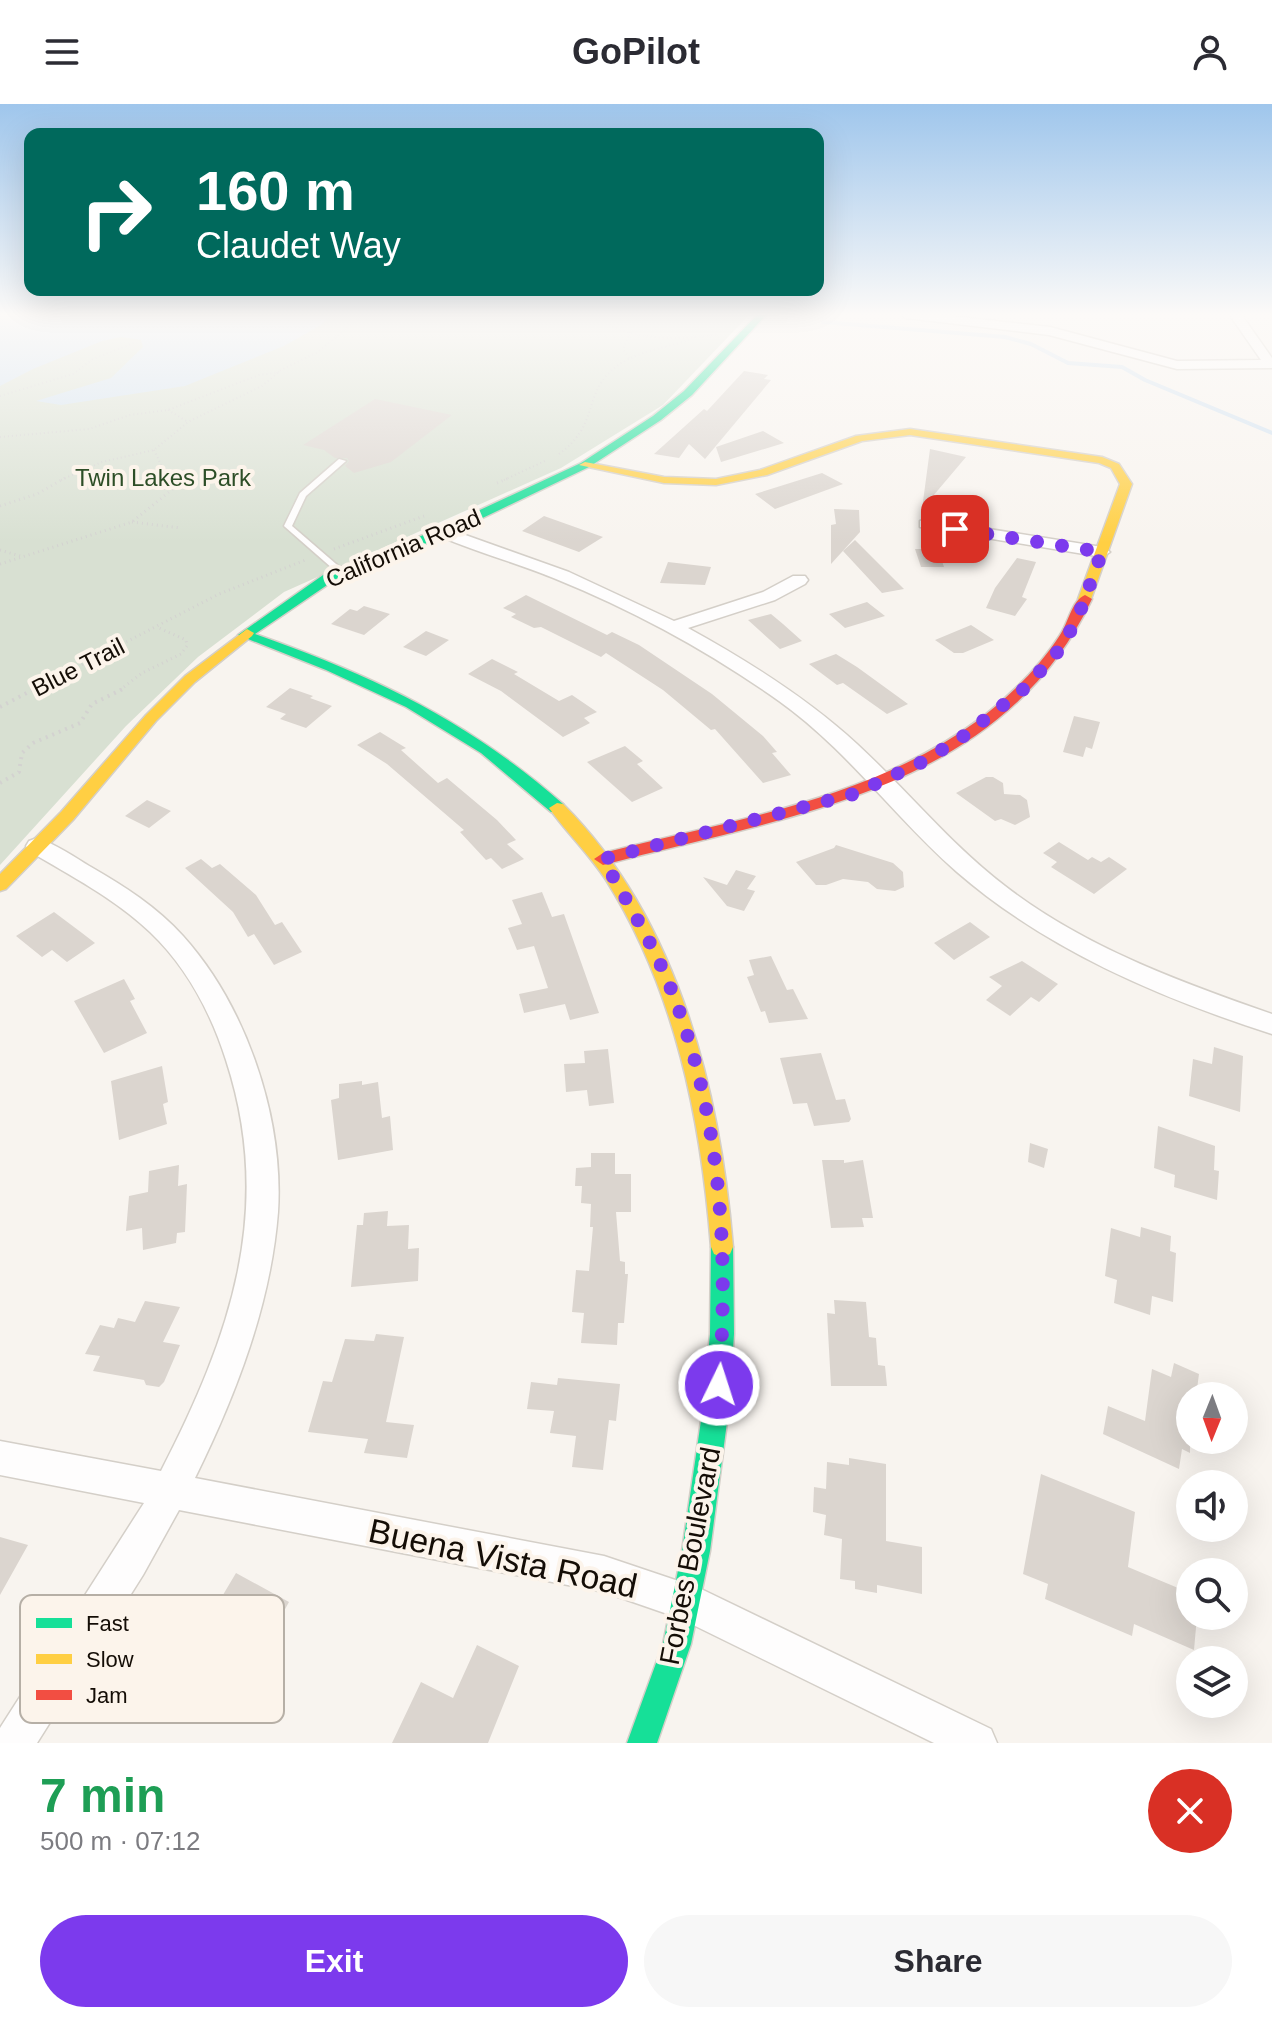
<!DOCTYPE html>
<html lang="en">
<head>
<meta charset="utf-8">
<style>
	:root { --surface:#fff; --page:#f7f7f7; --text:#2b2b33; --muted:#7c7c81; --accent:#7c3aed }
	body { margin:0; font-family:Helvetica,sans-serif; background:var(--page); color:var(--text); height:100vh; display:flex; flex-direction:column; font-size:30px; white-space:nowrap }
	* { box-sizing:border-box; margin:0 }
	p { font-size:26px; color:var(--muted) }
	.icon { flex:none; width:44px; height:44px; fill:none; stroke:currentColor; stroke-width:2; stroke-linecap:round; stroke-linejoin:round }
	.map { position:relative; height:1639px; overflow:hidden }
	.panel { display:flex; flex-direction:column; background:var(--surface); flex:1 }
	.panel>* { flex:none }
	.hud { position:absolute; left:24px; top:24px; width:800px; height:168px; border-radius:16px; box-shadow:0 8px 32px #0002; background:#00695c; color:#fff; overflow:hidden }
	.needle { width:52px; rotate:181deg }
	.controls { position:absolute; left:1176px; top:1278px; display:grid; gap:16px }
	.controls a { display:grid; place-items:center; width:72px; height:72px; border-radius:50%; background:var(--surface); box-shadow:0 8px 32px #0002; font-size:40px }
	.pin { position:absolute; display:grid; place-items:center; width:68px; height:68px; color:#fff; margin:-34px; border-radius:16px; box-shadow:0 4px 12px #0006 }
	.me { position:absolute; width:88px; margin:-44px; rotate:4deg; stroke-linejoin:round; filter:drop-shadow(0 0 6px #0008) }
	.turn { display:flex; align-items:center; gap:28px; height:168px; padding:0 40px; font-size:36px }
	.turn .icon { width:104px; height:104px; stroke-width:2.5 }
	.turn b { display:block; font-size:56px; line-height:68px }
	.round { display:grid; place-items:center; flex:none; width:84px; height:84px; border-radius:42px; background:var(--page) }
	.headline { display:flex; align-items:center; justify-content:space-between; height:136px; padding:0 40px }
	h1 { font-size:48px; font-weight:800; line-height:60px; color:#1e9e55 }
	.action { display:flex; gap:16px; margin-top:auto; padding:16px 40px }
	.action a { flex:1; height:92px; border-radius:48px; background:var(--accent); color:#fff; font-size:32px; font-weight:800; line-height:92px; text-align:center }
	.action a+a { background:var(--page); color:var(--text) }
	header { display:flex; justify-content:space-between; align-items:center; height:104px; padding:0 40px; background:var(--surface); font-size:36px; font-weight:800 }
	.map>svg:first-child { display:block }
	.green { fill:#d8e0d2 }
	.water { fill:#d1e2f1 }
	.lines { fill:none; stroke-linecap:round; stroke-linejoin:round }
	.stream { stroke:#d1e2f1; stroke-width:4 }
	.building { fill:#dbd5cf }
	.lane-casing { stroke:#d4cfc8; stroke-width:3 }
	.street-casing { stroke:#d4cfc8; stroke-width:3 }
	.fast-casing { stroke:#d4cfc8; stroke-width:3 }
	.slow-casing { stroke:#d4cfc8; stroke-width:3 }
	.jam-casing { stroke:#d4cfc8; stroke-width:3 }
	.path-far2 { stroke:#d3d2d0; stroke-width:2; stroke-dasharray:1 3; stroke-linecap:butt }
	.path-far1 { stroke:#d3d2d0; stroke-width:3; stroke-dasharray:1 4; stroke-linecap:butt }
	.path { stroke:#d3d2d0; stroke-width:4; stroke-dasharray:2 5; stroke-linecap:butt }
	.lane { fill:#fefdfd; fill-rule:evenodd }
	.street { fill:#fefdfd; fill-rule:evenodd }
	.fast { fill:#16e098; fill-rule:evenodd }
	.slow { fill:#ffcf43; fill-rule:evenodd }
	.jam { fill:#f24e42; fill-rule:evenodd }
	.route { stroke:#7c3aed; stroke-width:14; stroke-dasharray:0 25.2 }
	.labels { text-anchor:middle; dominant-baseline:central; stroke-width:8; stroke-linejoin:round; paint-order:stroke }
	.far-park-label { font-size:24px; fill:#2d4e27; stroke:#fcf4eb }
	.far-street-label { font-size:24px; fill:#140d06; stroke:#fcf4eb }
	.street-label { font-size:28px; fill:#140d06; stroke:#fcf4eb }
	.near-street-label { font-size:34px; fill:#140d06; stroke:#fcf4eb }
	.key { fill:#fcf4eb; stroke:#b6afa6; stroke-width:2 }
	.key-label { font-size:22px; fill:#140d06 }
</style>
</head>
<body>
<header><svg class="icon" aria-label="menu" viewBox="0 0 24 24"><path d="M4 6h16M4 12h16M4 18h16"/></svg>GoPilot<svg class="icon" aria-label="person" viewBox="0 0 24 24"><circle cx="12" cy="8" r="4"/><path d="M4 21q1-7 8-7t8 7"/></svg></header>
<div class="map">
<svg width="1272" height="1639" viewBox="0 0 1272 1639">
	<rect width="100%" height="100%" fill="#f8f4ef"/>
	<!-- green -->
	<path class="green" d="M0 210H750L663 301 561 364 284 488 198 553 126 622 0 761Z"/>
	<!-- water -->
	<path class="water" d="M0 210H332L321 221 284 242 185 282 61 301 36 297 111 274 143 243 141 236 121 233 102 237 33 265 0 282Z"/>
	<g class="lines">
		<!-- stream -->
		<path class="stream" d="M823 218 1005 233 1031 240 1068 259 1122 263 1145 276 1272 329"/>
	</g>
	<!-- building -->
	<path class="building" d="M744 267 768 271 764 275 771 276 705 355 689 340 679 354 654 350 704 305 707 307Z
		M375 295 452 311 391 358 354 369 345 362 349 357 347 354H335L324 346 303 341Z
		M763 327 784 339 721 358 716 343Z
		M930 345 966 353 922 405Z
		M822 369 843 380 775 405 755 390Z
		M834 405 859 406 860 428 831 460V421L836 420Z
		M544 412 603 433 579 448 522 427Z
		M855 436 904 485 882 489 843 447Z
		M915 445H938L944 463H921Z
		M1017 454 1036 458 1022 493 1027 495 1015 512 986 504 995 484Z
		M668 458 711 463 705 481 660 479Z
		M526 491 607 531 612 528 639 541 712 590 763 632 777 648 772 649 791 671 763 679 715 625 711 626 663 586 606 549 601 553 541 523 534 524 511 513 516 510 503 504Z
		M867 498 885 512 845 524 829 510Z
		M364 502 390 510 364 531 331 520 350 505 357 507Z
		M771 510 783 520 802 537 780 545 748 516Z
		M971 521 994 536 963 549H954L935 536Z
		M426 527 449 536 426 552 403 543Z
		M836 550 857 563 908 600 887 610 843 579 837 581 809 560Z
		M492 555 518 568 514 570 559 597 572 591 597 608 584 614 590 619 563 633 501 587 468 570Z
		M290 584 313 592 310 594 332 602 306 624 280 615 286 610 266 603Z
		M1074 612 1100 618 1092 645 1086 643 1083 653 1063 648Z
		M380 628 406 644 401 646 438 679 447 674 497 716 516 736 507 740 524 755 502 765 491 754 486 756 460 728 464 726 387 660 357 641Z
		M625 642 643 657 637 660 663 684 632 698 587 658Z
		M986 673H993L1003 679 1004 690 1020 691 1027 696 1030 713 1015 721 1001 715 995 717 956 689Z
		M147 696 171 707 149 724 125 712Z
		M1059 738 1088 756 1092 753 1101 758 1109 753 1127 765 1094 790 1051 763 1057 758 1043 749Z
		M836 741 893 759 903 768 904 783 895 787 877 785 868 778 843 775 826 781H816L796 758 834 744Z
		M201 755 212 764 220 760 256 791 275 821 282 818 302 848 274 861 254 830 248 833 233 808 185 764Z
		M736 766 756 772 747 785 755 787 744 807 727 802 703 773 727 781Z
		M542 788 552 813 564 810 599 909 570 916 565 900 524 909 519 890 548 884 534 842 517 846 508 824 522 820 512 796Z
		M54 808 82 829 95 839 67 858 52 846 42 853 16 832Z
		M970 818 990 833 954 856 934 839Z
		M771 852 787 886 793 885 808 915 769 919 765 907 761 908 747 873 754 871 749 856Z
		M1022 857 1058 880 1039 898 1031 893 1010 912 986 896 1002 882 989 873Z
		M124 875 135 895 130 897 147 929 104 949 74 897Z
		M1214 943 1243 952 1240 1008 1189 992 1193 955 1212 960Z
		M608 945 614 999 589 1002 587 986 566 988 564 960 585 959 584 947Z
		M821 949 836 996 845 995 851 1015 849 1018 814 1022 807 999 793 1000 780 954Z
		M162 962 168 998 163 1000 167 1020 119 1036 111 977Z
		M362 977V981L378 978 382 1014 390 1012 393 1046 338 1056 331 996 339 994V980Z
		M1158 1022 1215 1042 1214 1066 1219 1067 1217 1096 1174 1083 1175 1071 1154 1064Z
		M1030 1039 1048 1045 1044 1064 1028 1058Z
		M591 1049H615V1070H631V1108H616L620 1157 625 1158V1170H628L624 1219H618L617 1241 581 1239 584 1209 572 1208 576 1166 589 1167 593 1123H590L591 1100 581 1099 582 1082H575L576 1064 591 1063Z
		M822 1056H844V1059L863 1056 873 1114H862L864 1123 831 1124Z
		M179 1061 178 1082 187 1080 185 1128 177 1129 176 1139 143 1146 142 1124 126 1127 129 1092 148 1088 149 1067Z
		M388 1107 387 1122 409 1121 408 1145 419 1144 418 1177 351 1183 357 1121H363L364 1109Z
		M1141 1123 1171 1132 1170 1147 1176 1149 1173 1198 1152 1192 1150 1211 1114 1199 1117 1176 1105 1172 1111 1124 1140 1133Z
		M834 1196 866 1198 869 1233 876 1234 878 1261 885 1262 887 1282H831L827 1209 835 1210Z
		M145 1197 180 1203 163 1238 180 1241 164 1278 159 1283 146 1281 144 1276 93 1267 100 1252 85 1250 100 1221 114 1224 118 1214 135 1218Z
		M376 1230 404 1233 386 1318 414 1321 407 1354 364 1349 368 1335 308 1328 323 1277 332 1278 345 1235 374 1237Z
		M1174 1259 1199 1270 1196 1292H1190V1349L1182 1345 1179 1365 1103 1330 1108 1302 1145 1317 1152 1265 1171 1273Z
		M558 1274 620 1280 616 1317 609 1316 603 1366 572 1363 576 1332 550 1329 554 1307 527 1305 531 1278 557 1281Z
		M849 1354 886 1360V1437L922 1443V1490L877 1481V1489L855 1485V1477L840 1475 842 1435 824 1431 826 1411 813 1408 814 1383 826 1385 827 1358 849 1361Z
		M1041 1370 1135 1408 1128 1463 1190 1489V1512H1197L1194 1546 1134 1520 1132 1532 1045 1495 1048 1480 1023 1470Z
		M0 1433 28 1441 0 1491Z
		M236 1469 289 1498 254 1561 257 1562 249 1577 246 1576 224 1614 184 1591 198 1566 194 1564 203 1549 192 1543Z
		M477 1541 519 1562 488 1639H392L421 1578 453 1594Z"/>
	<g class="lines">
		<!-- lane casing -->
		<g class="lane-casing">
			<path id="lane" d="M339 355 346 357 306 392 292 422 343 466V470L340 471 284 422 300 389Z"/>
		</g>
		<!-- street casing -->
		<g class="street-casing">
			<path id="street" d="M900 210H934L1050 223 1177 257 1261 256 1229 210H1241L1272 254V264L1177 265 1049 231 906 214Z
				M926 415 1102 443 1110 448 1102 453 920 423V417Z
				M443 423 569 468 674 517 763 488 793 472H805L808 476 805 480 775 496 688 524C748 557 807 594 857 640 908 687 950 740 1005 782 1084 843 1180 878 1272 910V930C1160 894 1047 846 957 768 894 713 848 646 779 597 710 548 635 507 556 475 517 459 476 448 437 431V425Z
				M37 734C56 740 74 753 91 763 124 782 157 803 183 832 246 902 284 1013 278 1108 271 1200 236 1291 195 1374L604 1452 699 1484 991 1625 997 1639H934L679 1514 604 1488 179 1406 143 1471 37 1639H0V1624L144 1399 0 1371V1337L161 1367C230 1233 275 1106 226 956 211 909 186 862 150 828 114 794 71 772 29 747L26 742 29 737Z"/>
		</g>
		<!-- fast casing -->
		<g class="fast-casing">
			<path id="fast" d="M758 210H767L692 291 661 316 589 363 447 431 336 475 255 530C374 572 467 616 563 700L565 704 563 708H551L481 649 406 603 326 566 238 531 326 469 439 425 581 359 653 312 684 287Z
				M722 1133 730 1136 733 1143 734 1230 729 1303 710 1447 691 1540 657 1639H627L663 1540 682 1447 703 1303 710 1230 711 1143 714 1136Z"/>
		</g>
		<!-- slow casing -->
		<g class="slow-casing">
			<path id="slow" d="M910 325 1102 353 1119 360 1132 380 1090 498 1078 495 1120 380 1111 364 1099 359 910 331 862 337 767 371 716 381 664 379 579 361 585 358 664 373 716 375 760 366 856 332Z
				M247 525 254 529 252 532 195 578 156 617 73 716 6 785 0 787V770L61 708 146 611 185 572Z
				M557 699 563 700C678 815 720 986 733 1143L730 1150 722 1153 714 1150 711 1143C701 1015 675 886 606 776 589 750 567 729 549 704Z"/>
		</g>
		<!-- jam casing -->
		<g class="jam-casing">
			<path id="jam" d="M1085 491 1092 495C1001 687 786 712 603 761L594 755 603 749C735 715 873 696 985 611 1014 588 1040 562 1060 531 1068 520 1072 496 1085 491Z"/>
		</g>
		<!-- path-far2 -->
		<path class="path-far2" d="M597 210C617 238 687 236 718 230
			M629 254 623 245 630 228
			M0 292 73 270 93 255 134 239
			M168 306 188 318
			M0 333 89 325 130 311 168 306 259 271 280 268
			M154 346 161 361 175 376
			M559 350C599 321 583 292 612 266 633 247 664 245 689 236
			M61 376 102 358 154 346 188 318 262 282 281 266 318 248 364 210
			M504 376 547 356"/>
		<!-- path-far1 -->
		<path class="path-far1" d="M497 379 509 374
			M0 402 37 390 65 374
			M132 418 181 424
			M334 445 424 412
			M0 446 20 452
			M0 460 132 418 180 379 173 374
			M33 586 219 490 308 455
			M120 586 142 569 181 550 187 542 186 536 159 524"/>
		<!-- path -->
		<path class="path" d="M0 603 36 584
			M0 679 19 668 22 649 33 639 80 619 92 600 125 584"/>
		<!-- lane -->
		<use href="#lane" class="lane"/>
		<!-- street -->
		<use href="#street" class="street"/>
		<!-- fast -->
		<use href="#fast" class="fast"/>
		<!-- slow -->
		<use href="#slow" class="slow"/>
		<!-- jam -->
		<use href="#jam" class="jam"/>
	</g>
	<!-- sky -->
	<linearGradient id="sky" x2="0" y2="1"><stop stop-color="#9fc6ec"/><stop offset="0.48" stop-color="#fcfaf8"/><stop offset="1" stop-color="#fcfaf8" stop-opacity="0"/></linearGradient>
	<rect width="1272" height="439" fill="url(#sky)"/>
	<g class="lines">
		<!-- route -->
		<path class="route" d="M719 1281C729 1147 721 1011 671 885 653 839 627 798 603 755L854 690 922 658 961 634 1025 584 1061 544 1078 513 1102 448 955 425"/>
	</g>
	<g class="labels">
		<!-- far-park labels -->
		<g class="far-park-label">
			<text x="163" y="373">Twin Lakes Park</text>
		</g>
		<!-- far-street labels -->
		<g class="far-street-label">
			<text transform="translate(403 444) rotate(-23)">California Road</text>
			<text transform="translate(78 563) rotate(-27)">Blue Trail</text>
		</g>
		<!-- street labels -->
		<g class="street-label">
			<text transform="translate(690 1452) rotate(-79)">Forbes Boulevard</text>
		</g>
		<!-- near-street labels -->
		<g class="near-street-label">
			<text transform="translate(503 1454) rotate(12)">Buena Vista Road</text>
		</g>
	</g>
	<!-- legend -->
	<rect x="20" y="1491" width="264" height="128" rx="12" class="key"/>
	<rect x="36" y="1514" width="36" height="10" fill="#16e098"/>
	<rect x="36" y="1550" width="36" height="10" fill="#ffcf43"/>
	<rect x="36" y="1586" width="36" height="10" fill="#f24e42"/>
	<g class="key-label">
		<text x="86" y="1527">Fast</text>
		<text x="86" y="1563">Slow</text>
		<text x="86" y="1599">Jam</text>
	</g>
</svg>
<div class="controls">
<a><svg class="needle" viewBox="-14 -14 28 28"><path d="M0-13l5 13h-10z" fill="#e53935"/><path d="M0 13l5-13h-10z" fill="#7c7c81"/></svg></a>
<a><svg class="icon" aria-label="sound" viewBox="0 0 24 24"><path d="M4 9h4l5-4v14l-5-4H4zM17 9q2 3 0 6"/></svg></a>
<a><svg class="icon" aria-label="search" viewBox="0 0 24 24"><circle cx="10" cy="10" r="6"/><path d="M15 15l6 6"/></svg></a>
<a><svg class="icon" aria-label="layers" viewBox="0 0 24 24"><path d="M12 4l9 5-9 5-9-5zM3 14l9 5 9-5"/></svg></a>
</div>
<div class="pin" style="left:955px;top:425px;background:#d93025"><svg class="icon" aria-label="arrive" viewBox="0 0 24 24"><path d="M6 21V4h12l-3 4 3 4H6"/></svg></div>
<svg class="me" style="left:719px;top:1281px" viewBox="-20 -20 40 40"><circle r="17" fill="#7c3aed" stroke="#fff" stroke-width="3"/><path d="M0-11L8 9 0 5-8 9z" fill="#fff"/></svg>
<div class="hud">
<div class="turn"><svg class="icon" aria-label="right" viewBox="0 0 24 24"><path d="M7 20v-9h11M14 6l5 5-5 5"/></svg><div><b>160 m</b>Claudet Way</div></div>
</div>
</div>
<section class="panel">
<div class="headline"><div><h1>7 min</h1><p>500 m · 07:12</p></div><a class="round" style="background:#d93025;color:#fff"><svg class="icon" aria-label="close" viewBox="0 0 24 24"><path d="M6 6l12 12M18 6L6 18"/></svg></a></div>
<div class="action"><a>Exit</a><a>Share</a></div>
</section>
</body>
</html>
